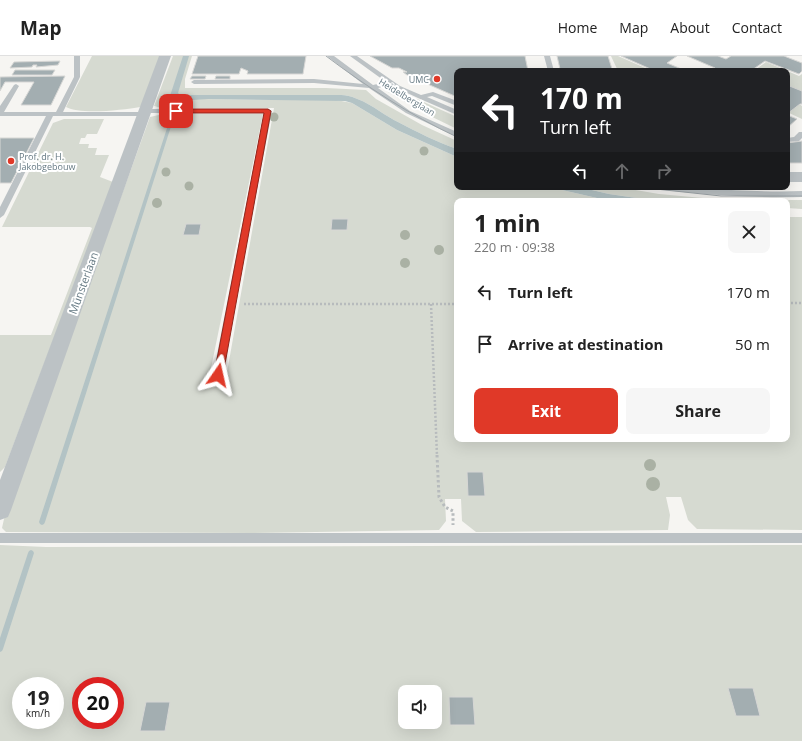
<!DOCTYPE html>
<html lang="en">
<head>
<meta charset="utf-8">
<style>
	:root { --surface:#fff; --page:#f6f6f6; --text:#222; --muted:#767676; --line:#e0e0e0; --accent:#e03928 }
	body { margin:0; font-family:"Open Sans",sans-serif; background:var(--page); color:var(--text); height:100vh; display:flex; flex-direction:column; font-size:15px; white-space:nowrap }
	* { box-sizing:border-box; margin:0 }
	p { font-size:13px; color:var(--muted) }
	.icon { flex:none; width:22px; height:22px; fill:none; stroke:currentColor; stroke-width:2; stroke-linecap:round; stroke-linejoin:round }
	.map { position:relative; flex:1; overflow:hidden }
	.drawer { position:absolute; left:454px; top:142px; width:336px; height:244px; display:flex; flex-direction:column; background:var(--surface); border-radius:8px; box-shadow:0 4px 16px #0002 }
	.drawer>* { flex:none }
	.banner { position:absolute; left:454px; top:12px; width:336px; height:122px; border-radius:8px; box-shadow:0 4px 16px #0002; background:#202124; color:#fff; overflow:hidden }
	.fabs { position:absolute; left:398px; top:629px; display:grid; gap:8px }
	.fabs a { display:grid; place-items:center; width:44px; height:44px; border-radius:8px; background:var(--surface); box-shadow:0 4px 16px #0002; font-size:20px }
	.speed { position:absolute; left:12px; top:621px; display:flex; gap:8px; font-size:20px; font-weight:700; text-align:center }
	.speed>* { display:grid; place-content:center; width:52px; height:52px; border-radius:50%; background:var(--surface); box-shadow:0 4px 16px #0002; line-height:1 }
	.speed small { font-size:10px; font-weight:400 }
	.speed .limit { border:6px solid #d22; background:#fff; color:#111 }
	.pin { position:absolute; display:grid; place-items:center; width:34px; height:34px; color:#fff; margin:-17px; border-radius:8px; box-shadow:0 2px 6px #0006 }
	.me { position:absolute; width:44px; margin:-22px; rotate:11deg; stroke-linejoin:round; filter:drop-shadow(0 0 3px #0008) }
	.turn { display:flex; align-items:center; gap:14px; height:84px; padding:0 20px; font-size:18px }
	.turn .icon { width:52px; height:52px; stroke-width:2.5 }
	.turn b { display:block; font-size:28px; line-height:34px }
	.lanes { display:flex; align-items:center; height:38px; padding:0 20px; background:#0003; justify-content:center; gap:20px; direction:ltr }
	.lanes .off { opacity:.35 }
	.round { display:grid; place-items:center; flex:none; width:42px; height:42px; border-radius:8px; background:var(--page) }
	.summary { display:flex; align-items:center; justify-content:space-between; height:68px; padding:0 20px }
	h1 { font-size:24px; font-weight:700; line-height:30px }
	.button { display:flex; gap:8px; margin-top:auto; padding:8px 20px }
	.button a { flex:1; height:46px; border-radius:8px; background:var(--accent); color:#fff; font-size:16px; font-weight:700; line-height:46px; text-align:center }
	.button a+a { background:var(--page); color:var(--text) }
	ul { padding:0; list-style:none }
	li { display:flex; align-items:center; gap:12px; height:52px; padding:0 20px }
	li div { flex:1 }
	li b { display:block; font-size:15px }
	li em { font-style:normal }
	header { display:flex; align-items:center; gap:24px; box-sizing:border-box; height:56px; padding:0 20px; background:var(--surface); border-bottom:1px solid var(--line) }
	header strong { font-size:19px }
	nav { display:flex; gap:22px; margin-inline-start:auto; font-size:14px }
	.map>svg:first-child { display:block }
	.green { fill:#d6dad1; fill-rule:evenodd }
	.water { fill:#b3c3c5 }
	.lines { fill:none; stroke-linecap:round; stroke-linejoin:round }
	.stream { fill:#b3c3c5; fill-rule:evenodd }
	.building { fill:#a3aeb1; stroke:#d7d7d5 }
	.path-far1 { stroke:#b7bbbd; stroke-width:2.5; stroke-dasharray:2 2; stroke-linecap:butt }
	.path { stroke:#b7bbbd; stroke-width:3; stroke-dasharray:2.5 2.5; stroke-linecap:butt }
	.lane { fill:#bcc2c5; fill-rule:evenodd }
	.street { fill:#bcc2c5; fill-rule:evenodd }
	.tram { stroke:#9ea6aa; stroke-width:1 }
	.tree { fill:#aab1a4 }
	.route { fill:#e03928; stroke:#92251a }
	.poi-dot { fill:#e03928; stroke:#fff; stroke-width:1.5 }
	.labels { text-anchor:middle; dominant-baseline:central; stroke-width:4; stroke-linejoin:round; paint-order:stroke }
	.far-poi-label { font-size:9px; fill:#657983; stroke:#fff; text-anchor:end }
	.far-street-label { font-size:9px; fill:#657983; stroke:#fff }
	.street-label { font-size:11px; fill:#657983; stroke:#fff }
</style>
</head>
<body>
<header>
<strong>Map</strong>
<nav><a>Home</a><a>Map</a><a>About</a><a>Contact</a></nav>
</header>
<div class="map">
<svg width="802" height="685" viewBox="0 0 802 685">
	<rect width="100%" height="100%" fill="#f6f5f2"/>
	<!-- green -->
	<path class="green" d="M92 0H161L142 48 140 51C123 54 80 59 66 51Z
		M173 0H192L185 23V32H326L366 34 376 43 422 69 457 85V93C437 86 417 76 398 66 380 57 362 40 341 39H187L202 43 336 44 352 47 397 74 457 101V131H549L610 145H457V383H787V161H802V474L697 473 688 464 681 441H666L670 459 668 474 476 476 462 465 461 443H445L446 465 439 474 252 477 6 476 2 472 4 463 150 61 163 58H263L209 322H226L274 52H162L154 50Z
		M611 0H618L652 15H618Z
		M766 6 799 20 802 18V35L796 45 802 50V63L787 56V15L755 14Z
		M391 35 417 43 457 61V73L424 57 388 36Z
		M64 63H104L97 78H87L85 82H81L79 88H89L88 92H97L95 99H109L100 121 113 126 5 411 0 416V279H51L92 172 90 171H2L53 67Z
		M579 131H618L659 138 725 144H802V153L787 152V145H657L609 138Z
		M0 489 46 491 802 489V685H0ZM21 630H55V664H21ZM81 630H115V664H81ZM405 636H435V666H405Z"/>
	<!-- water -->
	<path class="water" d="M183 0H189L178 37 180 39H341C362 40 380 57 398 66 417 76 437 86 457 93V101L397 74 352 47 345 45 208 43 177 45V43L172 42 170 40Z
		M549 131H579L609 138 657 145H610Z"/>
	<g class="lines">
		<!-- stream -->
		<path class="stream" d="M170 63 173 64 45 466 44 468 42 469 40 468 39 466Z
			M31 494 33 495 34 497 3 593 2 595 0 596V582L28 497 29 495Z"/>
	</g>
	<!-- building -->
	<path class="building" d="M198 0H306L303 18H247L248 15 241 12 239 18H192Z
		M370 0H525L528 15H457V41L407 19 403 16H407L399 12H392Z
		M557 0H608L612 13H560Z
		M621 0H677L667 7 686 15H655Z
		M687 0H718L726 3 731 0H784L802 7V15L799 18 765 5 752 14 754 15H710L715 12Z
		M60 5 58 9 36 11 37 9H33L32 11 10 12 14 6Z
		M15 14H55L52 19H12Z
		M65 20 51 49H21L34 26H5L0 35V21Z
		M192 20H206L205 23H190Z
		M216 20H230V23H215Z
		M787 29 802 35V48H800L787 58Z
		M787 59 797 63 787 72Z
		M0 82H34L11 127H0Z
		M802 85V107H787V87Z
		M332 163H348L347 174H331Z
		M186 168H201L199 179H183Z
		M467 416H483L485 440H468Z
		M728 632H753L760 660H736Z
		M449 641H473L475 669H450Z
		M146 646H170L165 675H140Z"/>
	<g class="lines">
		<!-- path-far1 -->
		<path class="path-far1" d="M787 247H802
			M244 248H457
			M431 248 437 400"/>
		<!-- path -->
		<path class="path" d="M437 399 439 441 445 451 453 455V469"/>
		<!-- lane -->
		<path class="lane" d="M74 0H80V21L63 56H142L143 54 145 53H268L272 55 221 322H215L213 319 264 57H147V60H53L4 159 0 162V151L46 60H0V50L14 29 16 28 19 30 4 56H56L74 21Z
			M327 0H334L373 29 386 26 350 0H357L400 30 421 39 433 36 457 45V50L432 40 427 41 457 54V59L418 42 390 29 378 32 410 55 457 76V81L406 57 369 32 314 27 194 28 191 26 194 24 314 23 363 28Z
			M544 0H550L554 15H548Z
			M799 76H802V82L799 85 787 86V82L794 81Z
			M652 131C702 131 752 137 802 135V141C753 142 705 139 656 133Z
			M0 477H802V487H0Z"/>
		<!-- street -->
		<path class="street" d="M159 0H171L11 454 8 461 0 464V424Z
			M787 116H802V126H787Z"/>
		<!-- tram -->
		<path class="tram" d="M326 0C367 31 410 59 457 81
			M637 131 721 140H802"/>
	</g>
	<!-- trees -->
	<g class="tree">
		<circle cx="274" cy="61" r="4.5"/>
		<circle cx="424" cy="95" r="4.5"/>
		<circle cx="166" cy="116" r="4.5"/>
		<circle cx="189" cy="130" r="4.5"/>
		<circle cx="157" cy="147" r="5"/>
		<circle cx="405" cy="179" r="5"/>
		<circle cx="439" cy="194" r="5"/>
		<circle cx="405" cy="207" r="5"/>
		<circle cx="650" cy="409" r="6"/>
		<circle cx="653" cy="428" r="7"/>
	</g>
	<!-- route -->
	<path class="route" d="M268 53 271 55 223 319 218 323 214 319 264 57H176L173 55 176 53Z"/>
	<!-- markers -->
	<g class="poi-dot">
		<circle cx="437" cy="23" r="4"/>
		<circle cx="11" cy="105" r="4"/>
	</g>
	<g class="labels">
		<!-- far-poi labels -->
		<g class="far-poi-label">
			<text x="429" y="23">UMC</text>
			<text x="19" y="100" text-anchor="start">Prof. dr. H.<tspan x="19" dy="10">Jakobgebouw</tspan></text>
		</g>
		<!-- far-street labels -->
		<g class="far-street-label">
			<text transform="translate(407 41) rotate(31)">Heidelberglaan</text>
		</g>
		<!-- street labels -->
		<g class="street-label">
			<text transform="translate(83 227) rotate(-70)">Münsterlaan</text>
		</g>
	</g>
</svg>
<div class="fabs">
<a><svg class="icon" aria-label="sound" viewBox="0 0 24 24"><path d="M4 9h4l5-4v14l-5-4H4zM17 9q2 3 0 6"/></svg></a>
</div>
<div class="speed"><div>19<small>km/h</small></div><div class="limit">20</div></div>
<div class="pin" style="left:176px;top:55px;background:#d93025"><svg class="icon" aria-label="arrive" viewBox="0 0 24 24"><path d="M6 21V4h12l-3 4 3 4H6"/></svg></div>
<svg class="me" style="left:218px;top:319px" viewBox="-20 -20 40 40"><path d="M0-17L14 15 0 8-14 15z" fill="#e03928" stroke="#fff" stroke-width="4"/></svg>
<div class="banner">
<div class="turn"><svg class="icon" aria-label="left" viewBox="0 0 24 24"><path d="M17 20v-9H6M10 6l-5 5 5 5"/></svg><div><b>170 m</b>Turn left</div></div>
<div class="lanes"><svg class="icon" aria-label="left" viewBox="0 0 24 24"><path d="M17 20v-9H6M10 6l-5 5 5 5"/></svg><svg class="icon off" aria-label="ahead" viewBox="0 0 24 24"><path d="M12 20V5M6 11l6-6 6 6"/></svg><svg class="icon off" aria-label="right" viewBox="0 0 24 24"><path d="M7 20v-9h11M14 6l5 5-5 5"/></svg></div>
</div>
<section class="drawer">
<div class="summary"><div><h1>1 min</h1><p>220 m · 09:38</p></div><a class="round"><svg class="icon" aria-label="close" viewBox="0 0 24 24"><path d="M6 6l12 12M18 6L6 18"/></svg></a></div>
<ul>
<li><svg class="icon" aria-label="left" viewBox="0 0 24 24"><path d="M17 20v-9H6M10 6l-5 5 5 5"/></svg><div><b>Turn left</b></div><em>170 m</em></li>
<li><svg class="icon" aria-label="arrive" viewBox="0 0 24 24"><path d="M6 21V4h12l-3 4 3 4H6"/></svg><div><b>Arrive at destination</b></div><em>50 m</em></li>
</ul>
<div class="button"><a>Exit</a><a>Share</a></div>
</section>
</div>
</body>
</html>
